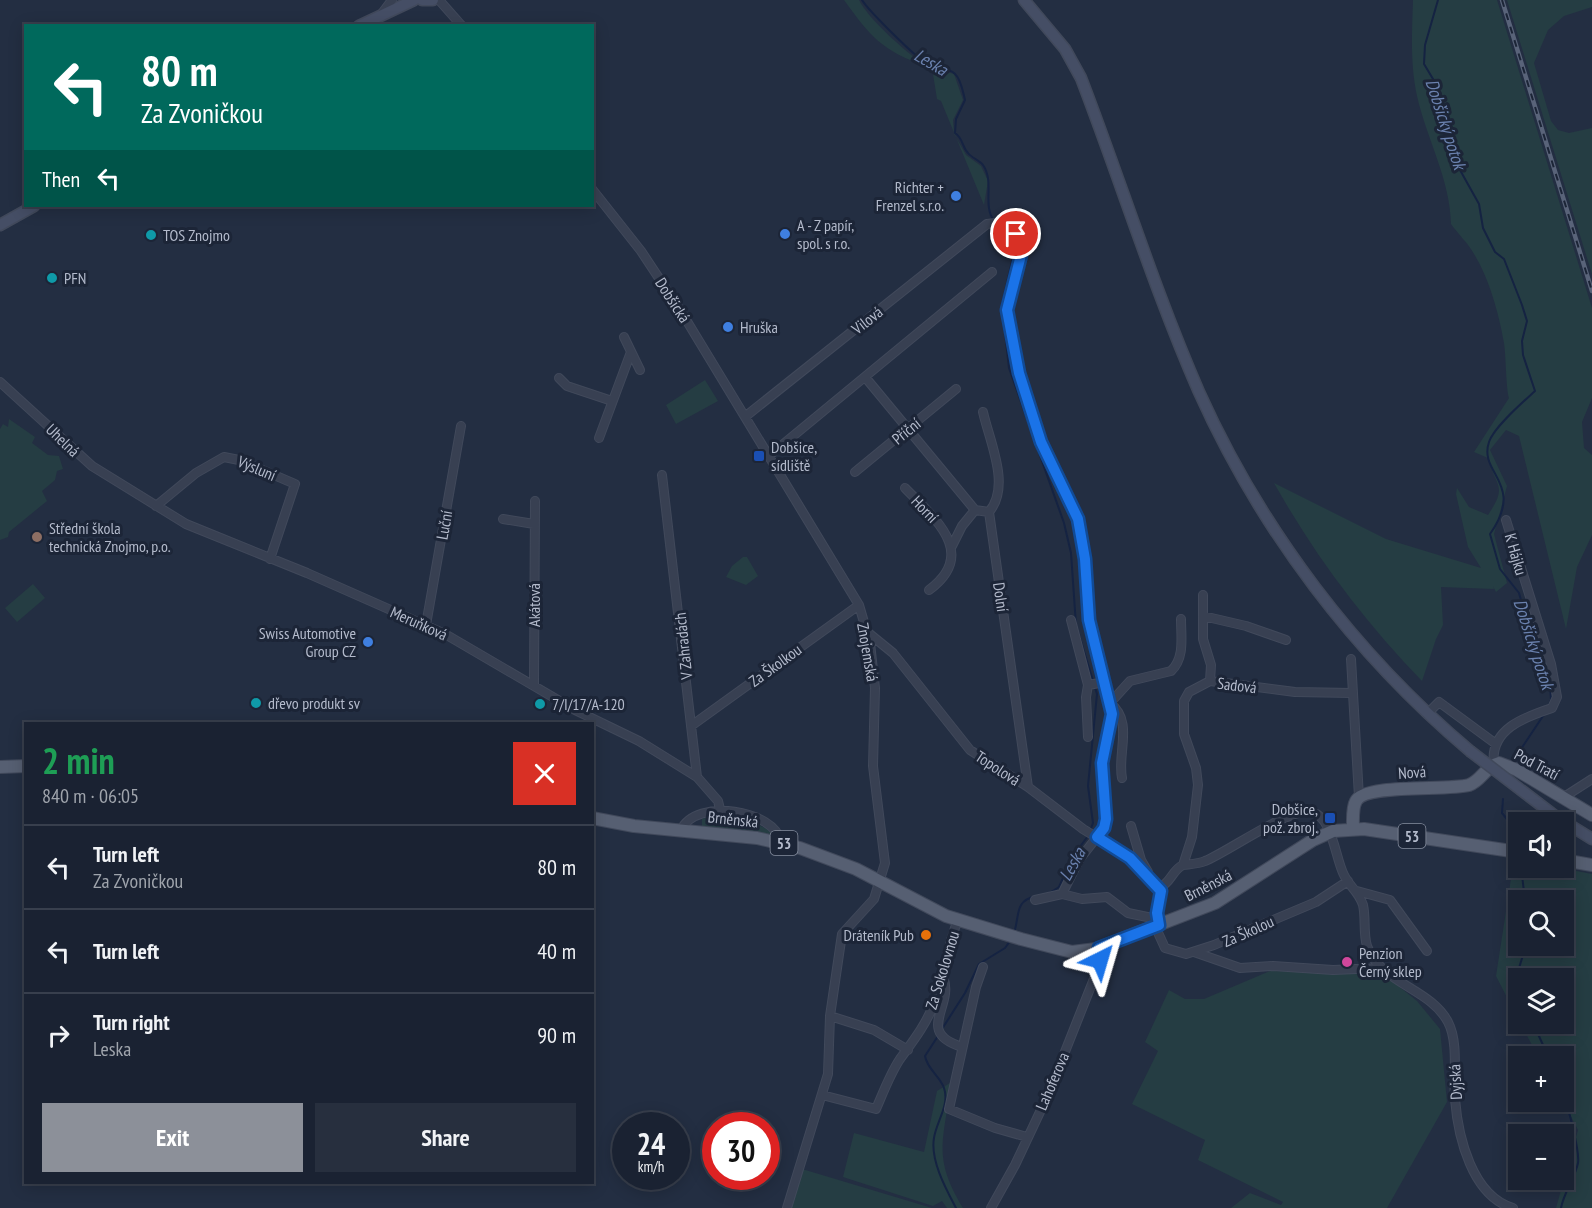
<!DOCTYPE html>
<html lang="en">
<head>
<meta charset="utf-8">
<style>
	:root { --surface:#1a2232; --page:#272f3e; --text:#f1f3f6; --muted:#9fa4ac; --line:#383f4d; --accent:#8c9099 }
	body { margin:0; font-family:"PT Sans Narrow",sans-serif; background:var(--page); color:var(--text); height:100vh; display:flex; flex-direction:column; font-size:22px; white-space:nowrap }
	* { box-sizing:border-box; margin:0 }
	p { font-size:20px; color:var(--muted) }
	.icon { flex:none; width:33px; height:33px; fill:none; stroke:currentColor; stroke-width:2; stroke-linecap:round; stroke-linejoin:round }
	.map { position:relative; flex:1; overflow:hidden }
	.panel { position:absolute; left:24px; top:722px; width:570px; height:462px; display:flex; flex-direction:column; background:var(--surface); border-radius:0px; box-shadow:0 3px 15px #0003,0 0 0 2px var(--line) }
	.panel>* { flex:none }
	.guide { position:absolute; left:24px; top:24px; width:570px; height:183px; border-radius:0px; box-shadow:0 3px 15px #0003,0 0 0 2px var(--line); background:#00695c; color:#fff; overflow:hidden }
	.controls { position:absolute; left:1508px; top:812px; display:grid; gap:12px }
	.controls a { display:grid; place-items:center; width:66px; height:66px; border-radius:0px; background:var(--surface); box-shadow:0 3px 15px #0003,0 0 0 2px var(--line); font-size:30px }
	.speed { position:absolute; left:612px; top:1112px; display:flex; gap:12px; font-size:30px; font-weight:700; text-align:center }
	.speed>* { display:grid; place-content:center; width:78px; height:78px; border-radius:50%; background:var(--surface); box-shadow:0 3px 15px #0003,0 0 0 2px var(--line); line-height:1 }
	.speed small { font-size:15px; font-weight:400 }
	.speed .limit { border:9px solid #d22; background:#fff; color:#111 }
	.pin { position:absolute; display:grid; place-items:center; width:51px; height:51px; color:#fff; margin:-26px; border:3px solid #fff; border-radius:50%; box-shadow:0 2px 6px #0007 }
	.me { position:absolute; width:66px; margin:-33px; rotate:40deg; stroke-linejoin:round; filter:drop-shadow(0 0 4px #0008) }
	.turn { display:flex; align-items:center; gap:21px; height:126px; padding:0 18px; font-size:27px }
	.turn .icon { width:78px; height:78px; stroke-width:2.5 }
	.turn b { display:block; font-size:42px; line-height:51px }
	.then { display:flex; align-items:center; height:57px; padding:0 18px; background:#0003; gap:12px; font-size:22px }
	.round { display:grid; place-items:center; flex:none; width:63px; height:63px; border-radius:0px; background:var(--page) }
	.summary { display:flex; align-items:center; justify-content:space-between; height:102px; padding:0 18px }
	h1 { font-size:36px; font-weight:700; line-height:45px; color:#1e9e55 }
	.action { display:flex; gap:12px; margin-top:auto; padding:12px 18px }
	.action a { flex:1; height:69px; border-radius:0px; background:var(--accent); color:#fff; font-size:24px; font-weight:700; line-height:69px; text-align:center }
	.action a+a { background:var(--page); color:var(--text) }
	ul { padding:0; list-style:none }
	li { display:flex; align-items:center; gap:18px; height:84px; padding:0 18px; border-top:2px solid var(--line) }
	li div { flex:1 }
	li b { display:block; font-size:22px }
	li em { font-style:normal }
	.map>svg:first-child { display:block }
	.green { fill:#253d43; fill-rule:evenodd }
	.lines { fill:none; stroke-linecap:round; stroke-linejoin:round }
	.stream { stroke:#152342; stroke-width:2 }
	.street-casing { stroke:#41495b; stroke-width:10 }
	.secondary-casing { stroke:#41495b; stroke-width:13 }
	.primary-casing { stroke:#41495b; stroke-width:14 }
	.street { stroke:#384052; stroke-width:8 }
	.secondary { stroke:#454e65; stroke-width:10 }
	.primary { stroke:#565f72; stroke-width:12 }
	.rail-casing { stroke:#596379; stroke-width:4.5 }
	.rail { stroke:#1c2537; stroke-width:2; stroke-dasharray:7; stroke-linecap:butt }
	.secondary-bridge-casing { stroke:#41495b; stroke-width:13; stroke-linecap:butt }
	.secondary-bridge { stroke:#454e65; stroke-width:10 }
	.route-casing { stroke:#114b97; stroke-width:15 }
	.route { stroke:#1a73e8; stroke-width:10 }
	.shop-dot { fill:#3f7fe0; stroke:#1c2537; stroke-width:2 }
	.culture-dot { fill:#0f9aa8; stroke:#1c2537; stroke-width:2 }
	.transit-dot { fill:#1a4fb4; stroke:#1c2537; stroke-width:2 }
	.education-dot { fill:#8d6e63; stroke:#1c2537; stroke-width:2 }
	.food-dot { fill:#e8710a; stroke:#1c2537; stroke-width:2 }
	.hotel-dot { fill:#d1479c; stroke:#1c2537; stroke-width:2 }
	.labels { text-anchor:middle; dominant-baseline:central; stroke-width:6; stroke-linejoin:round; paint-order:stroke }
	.shield { fill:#1c2537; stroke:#868e9f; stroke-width:1.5 }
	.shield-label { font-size:15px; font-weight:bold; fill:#b4bbcc }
	.poi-label { font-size:16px; fill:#b4bbcc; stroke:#1c2537; text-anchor:start }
	.street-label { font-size:16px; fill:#b4bbcc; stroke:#1c2537 }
	.water-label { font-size:18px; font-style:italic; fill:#6a81ae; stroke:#1c2537 }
</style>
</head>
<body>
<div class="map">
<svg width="1592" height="1208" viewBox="0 0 1592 1208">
	<rect width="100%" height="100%" fill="#232e42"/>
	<!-- green -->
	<path class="green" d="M844 0H859C868 19 908 54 926 66 882 51 870 36 844 0Z
		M1413 0H1497L1592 308V398L1582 422 1584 448 1592 455V535L1577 567 1566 629 1519 436 1506 430 1490 450 1507 486 1494 534 1507 583 1496 592 1493 586 1494 589 1441 587 1443 625 1436 639 1422 681C1364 621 1315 556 1274 483L1386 539 1481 568 1468 547 1456 494 1457 488 1469 507 1488 515C1508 485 1496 488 1488 458L1474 452 1509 398C1506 389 1506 356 1504 343 1499 314 1489 278 1474 254 1468 243 1458 234 1451 224 1450 179 1427 140 1417 96 1410 64 1412 33 1413 0Z
		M1507 0H1592V7L1564 16 1548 30 1534 63 1551 121 1558 130 1569 133 1592 128V274Z
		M932 68 954 74 963 100 953 120 954 134 966 155 981 166 988 181 984 205 941 101 937 99Z
		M705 380 718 401 676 424 666 405Z
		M9 419 35 437 32 443 48 455 59 456 63 469 57 471 55 480 42 491 47 501 9 532 8 537 0 540V429L3 424 8 427Z
		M743 557H747L758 576 746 585 726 577 732 566Z
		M33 584 45 598 17 622 5 608Z
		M719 814 750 820 772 832 770 835 702 826V819Z
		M1514 859H1518V867H1556L1592 874V1208H1556L1578 1130 1563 1101V1056H1538L1520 1023H1563V978H1518V1019L1496 976ZM1518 900H1563V945H1518Z
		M1270 971 1381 972 1417 1001 1440 1029 1447 1102 1387 1208H1231L1250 1193 1281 1205 1283 1202 1198 1160 1205 1140 1132 1104 1158 1051 1145 1042 1169 990 1185 999H1204Z
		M950 1083C946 1139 930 1154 963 1208H947L942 1201 933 1206 843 1177 854 1133 924 1152 937 1091Z
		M802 1169 932 1208H790Z"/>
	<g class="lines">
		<!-- stream -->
		<path class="stream" d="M862 0C868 10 914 56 925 62 933 67 949 67 955 74 961 79 963 92 965 100L956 119 955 133C963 138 962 147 968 153 972 158 979 160 983 165 995 183 982 204 994 221
			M1438 0 1425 45 1424 64 1436 84 1439 110 1460 170 1479 204 1483 228 1495 252 1504 259 1522 305 1527 321 1522 341 1523 355 1535 391C1523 402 1494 427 1489 442 1478 474 1526 483 1490 534L1500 569 1519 593 1530 632 1550 682 1551 700 1548 708
			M997 225 1008 234 1015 248 1002 305 1009 368 1064 523 1071 553 1076 625 1097 694 1088 786 1093 823 1090 831
			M1513 761 1545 713
			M1503 799 1502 813 1515 829 1518 843
			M1521 867 1525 900
			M1048 894 1059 887 1073 856 1088 836
			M1014 933C1020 915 1014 901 1036 896
			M1518 1003 1513 988 1526 945
			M1533 1023 1548 1056
			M942 1029 965 993 979 964 1005 948 1010 941
			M938 1036 925 1056C927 1069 940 1076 944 1088 950 1105 936 1122 934 1138 930 1160 946 1189 956 1208
			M1561 1208C1564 1192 1575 1178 1578 1163 1580 1152 1568 1106 1563 1093"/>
		<!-- street casing -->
		<g class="street-casing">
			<path id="street" d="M439 0 462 26
				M383 12 392 0
				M592 189 641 251 682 313 859 605 870 643 875 688 873 766 885 863 874 899 842 934 830 1016 828 1074 787 1208
				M624 337 640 370
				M865 377 975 510 989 512
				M559 378 567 386 612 401
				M0 382 92 466 186 524 307 573 445 634 575 710 639 741 697 777
				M983 412C990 443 1011 486 989 512L1028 787
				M746 416 987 224 1004 222 1016 234 1020 243 1021 255 1007 311 1019 373 1041 442 1078 519 1085 559 1089 619 1112 714 1102 763 1106 819 1104 828 1079 860 1062 894
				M599 438 631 352
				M770 455 992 272
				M855 472 956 389
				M662 475 697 777 718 801 720 809
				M905 488C934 518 979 553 929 590
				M156 506 196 473 224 457 239 460 295 484 270 559
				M503 519 534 524
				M952 546 962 526 975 510
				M1203 595V639L1211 665 1210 681
				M1203 616 1246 626 1286 640
				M1071 620 1088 685
				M426 625 461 426
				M866 631 893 653 970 750 1028 787 1083 829 1130 858 1148 879 1160 887
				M1351 659 1359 797
				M1210 681 1295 692 1352 693
				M534 685 535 501
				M1427 714 1439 702 1496 744
				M691 726 859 605
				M1088 737 1086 697 1088 685 1105 682
				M1494 765C1489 729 1525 717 1552 708L1557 697 1551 664 1506 520
				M1122 778C1117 752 1134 722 1110 703L1130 681 1171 671C1185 658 1181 637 1181 619
				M1564 797 1592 779
				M1131 826 1141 860 1148 872
				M681 830C696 797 775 810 781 842
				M1183 865C1191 864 1198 864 1205 861 1228 852 1291 806 1312 812 1333 818 1335 858 1344 875 1349 886 1359 892 1363 905 1366 918 1363 933 1367 946 1381 984 1430 988 1448 1022 1459 1043 1453 1076 1455 1099 1458 1137 1472 1196 1513 1208
				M1160 887C1171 883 1172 870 1183 865L1192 837 1198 785 1196 768 1184 734V701L1189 692 1210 681
				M1357 891 1390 900 1427 951
				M1062 894 1082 899 1107 897 1128 913 1157 919
				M1035 900 1062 894
				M1157 921 1160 887
				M1155 926 1165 948 1186 954 1214 945 1316 902 1348 881
				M1194 952 1240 968 1273 966 1333 970 1380 968
				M983 967 976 987 949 1109 995 1128 1027 1137
				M943 977C955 1006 914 1032 962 1047
				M830 1016 874 1030 908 1050
				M822 1095 876 1109C883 1093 890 1074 900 1059 913 1041 925 1026 934 1004 945 977 946 948 958 920
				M991 1208 1015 1165 1047 1097 1099 966V948"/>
		</g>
		<!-- secondary casing -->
		<g class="secondary-casing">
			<path id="secondary" d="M422 0H433
				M1024 0 1065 49 1081 78C1121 182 1154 289 1199 392 1261 530 1355 654 1470 751
				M359 26 414 0
				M0 225 34 206
				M1555 816 1592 839"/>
		</g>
		<!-- primary casing -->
		<g class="primary-casing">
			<path id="primary" d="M0 767 26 766
				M592 818 634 826 757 838 800 848 856 869 946 916 1021 939 1072 952 1096 949 1215 903 1313 840 1333 831 1364 829 1518 852
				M1353 828C1353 820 1352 808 1356 801 1365 783 1448 791 1469 785 1481 781 1486 766 1499 763L1517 770 1592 815
				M1563 860 1592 865"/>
		</g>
		<!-- street -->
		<use href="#street" class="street"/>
		<!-- secondary -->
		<use href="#secondary" class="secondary"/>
		<!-- primary -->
		<use href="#primary" class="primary"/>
		<!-- rail casing -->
		<g class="rail-casing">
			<path id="rail" d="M1502 0 1592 291"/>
		</g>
		<!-- rail -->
		<use href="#rail" class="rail"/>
		<!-- secondary-bridge casing -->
		<g class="secondary-bridge-casing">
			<path id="secondary-bridge" d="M1470 751 1555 816"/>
		</g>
		<!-- secondary-bridge -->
		<use href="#secondary-bridge" class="secondary-bridge"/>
	</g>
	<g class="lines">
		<!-- route casing -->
		<g class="route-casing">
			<path id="route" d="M1016 234 1021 255 1007 310 1019 373 1041 442 1078 519 1085 559 1089 620 1112 714 1102 763 1106 819 1104 828 1097 837 1130 858 1161 891 1157 913 1159 925 1099 948 1100 960"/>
		</g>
		<!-- route -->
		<use href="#route" class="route"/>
	</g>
	<!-- markers -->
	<g class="shop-dot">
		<circle cx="956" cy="196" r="6"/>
		<circle cx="785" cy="234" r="6"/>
		<circle cx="728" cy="327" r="6"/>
		<circle cx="368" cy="642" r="6"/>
	</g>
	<g class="culture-dot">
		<circle cx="151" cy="235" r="6"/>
		<circle cx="52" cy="278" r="6"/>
		<circle cx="256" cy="703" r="6"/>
		<circle cx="540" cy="704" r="6"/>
	</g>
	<g class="transit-dot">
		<rect x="753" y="450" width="12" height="12" rx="3"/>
		<rect x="1324" y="812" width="12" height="12" rx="3"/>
	</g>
	<circle class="education-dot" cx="37" cy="537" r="6"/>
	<circle class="food-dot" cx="926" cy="935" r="6"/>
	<circle class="hotel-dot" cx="1347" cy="962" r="6"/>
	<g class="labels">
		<!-- shield labels -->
		<g class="shield">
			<rect x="1398.5" y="824" width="27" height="24" rx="4.5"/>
			<rect x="770.5" y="831" width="27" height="24" rx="4.5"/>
		</g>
		<g class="shield-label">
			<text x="1412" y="836">53</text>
			<text x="784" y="843">53</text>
		</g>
		<!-- poi labels -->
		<g class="poi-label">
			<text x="944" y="187" text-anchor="end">Richter +<tspan x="944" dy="18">Frenzel s.r.o.</tspan></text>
			<text x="797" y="225">A - Z papír,<tspan x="797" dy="18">spol. s r.o.</tspan></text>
			<text x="163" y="235">TOS Znojmo</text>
			<text x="64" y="278">PFN</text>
			<text x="740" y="327">Hruška</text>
			<text x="771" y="447">Dobšice,<tspan x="771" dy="18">sídliště</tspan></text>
			<text x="49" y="528">Střední škola<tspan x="49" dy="18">technická Znojmo, p.o.</tspan></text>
			<text x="356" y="633" text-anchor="end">Swiss Automotive<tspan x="356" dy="18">Group CZ</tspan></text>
			<text x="268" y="703">dřevo produkt sv</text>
			<text x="552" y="704">7/I/17/A-120</text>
			<text x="1318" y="809" text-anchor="end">Dobšice,<tspan x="1318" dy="18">pož. zbroj.</tspan></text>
			<text x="914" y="935" text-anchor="end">Dráteník Pub</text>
			<text x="1359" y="953">Penzion<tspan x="1359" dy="18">Černý sklep</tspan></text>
		</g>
		<!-- street labels -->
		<g class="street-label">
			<text transform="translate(673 300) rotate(57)">Dobšická</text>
			<text transform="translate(867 320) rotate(-38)">Vilová</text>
			<text transform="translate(906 431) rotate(-39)">Příční</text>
			<text transform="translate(63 440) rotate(44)">Uhelná</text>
			<text transform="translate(257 468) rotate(23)">Výsluní</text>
			<text transform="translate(925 509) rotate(46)">Horní</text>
			<text transform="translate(444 525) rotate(-80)">Luční</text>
			<text transform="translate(1516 554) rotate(74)">K Hájku</text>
			<text transform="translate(1001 597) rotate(82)">Dolní</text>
			<text transform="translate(534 605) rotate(-90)">Akátová</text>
			<text transform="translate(419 623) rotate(24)">Meruňková</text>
			<text transform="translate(683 646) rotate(-96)">V Zahradách</text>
			<text transform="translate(868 652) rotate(80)">Znojemská</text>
			<text transform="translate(775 665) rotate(-36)">Za Školkou</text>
			<text transform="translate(1237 685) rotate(7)">Sadová</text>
			<text transform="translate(1537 764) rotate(28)">Pod Tratí</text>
			<text transform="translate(998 768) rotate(33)">Topolová</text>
			<text transform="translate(1412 772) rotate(-4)">Nová</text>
			<text transform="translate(733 819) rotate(6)">Brněnská</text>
			<text transform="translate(1208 885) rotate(-27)">Brněnská</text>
			<text transform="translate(1248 931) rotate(-24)">Za Školou</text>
			<text transform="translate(942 970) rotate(-73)">Za Sokolovnou</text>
			<text transform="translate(1052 1081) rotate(-67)">Lahoferova</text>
			<text transform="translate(1455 1082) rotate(-93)">Dyjská</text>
		</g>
		<!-- water labels -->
		<g class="water-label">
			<text transform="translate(931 62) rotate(30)">Leska</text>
			<text transform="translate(1446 124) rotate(72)">Dobšický potok</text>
			<text transform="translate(1534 644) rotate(72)">Dobšický potok</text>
			<text transform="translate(1072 864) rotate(-61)">Leska</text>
		</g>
	</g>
</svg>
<div class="controls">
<a><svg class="icon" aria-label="sound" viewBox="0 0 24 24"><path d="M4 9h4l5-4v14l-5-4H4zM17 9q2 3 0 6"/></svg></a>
<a><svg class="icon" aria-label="search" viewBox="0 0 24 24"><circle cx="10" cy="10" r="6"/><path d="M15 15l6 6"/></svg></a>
<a><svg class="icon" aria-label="layers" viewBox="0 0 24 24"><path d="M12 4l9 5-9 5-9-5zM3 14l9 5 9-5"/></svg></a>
<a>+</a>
<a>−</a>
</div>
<div class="speed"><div>24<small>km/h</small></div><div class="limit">30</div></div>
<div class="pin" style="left:1016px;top:234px;background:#d93025"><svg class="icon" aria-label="arrive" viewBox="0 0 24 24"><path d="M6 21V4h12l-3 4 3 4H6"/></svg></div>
<svg class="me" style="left:1100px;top:960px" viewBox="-20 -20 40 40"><path d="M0-17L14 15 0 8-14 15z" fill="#1a73e8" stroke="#fff" stroke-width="4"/></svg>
<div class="guide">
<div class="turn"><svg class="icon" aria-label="left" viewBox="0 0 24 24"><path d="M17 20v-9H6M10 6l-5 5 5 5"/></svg><div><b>80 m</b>Za Zvoničkou</div></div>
<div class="then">Then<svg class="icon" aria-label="left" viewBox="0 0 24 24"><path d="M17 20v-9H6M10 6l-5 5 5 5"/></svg></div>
</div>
<section class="panel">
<div class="summary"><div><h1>2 min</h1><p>840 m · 06:05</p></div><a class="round" style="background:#d93025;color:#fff"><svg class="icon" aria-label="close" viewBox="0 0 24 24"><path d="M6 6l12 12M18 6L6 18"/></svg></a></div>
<ul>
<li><svg class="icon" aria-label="left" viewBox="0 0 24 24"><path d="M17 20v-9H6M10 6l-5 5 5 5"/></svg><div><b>Turn left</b><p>Za Zvoničkou</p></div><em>80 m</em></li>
<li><svg class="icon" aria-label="left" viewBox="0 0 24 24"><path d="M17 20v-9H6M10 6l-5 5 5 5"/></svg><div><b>Turn left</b></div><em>40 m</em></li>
<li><svg class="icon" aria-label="right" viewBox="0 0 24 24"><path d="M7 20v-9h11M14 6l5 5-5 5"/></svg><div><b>Turn right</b><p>Leska</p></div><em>90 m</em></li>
</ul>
<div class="action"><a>Exit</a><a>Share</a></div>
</section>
</div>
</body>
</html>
